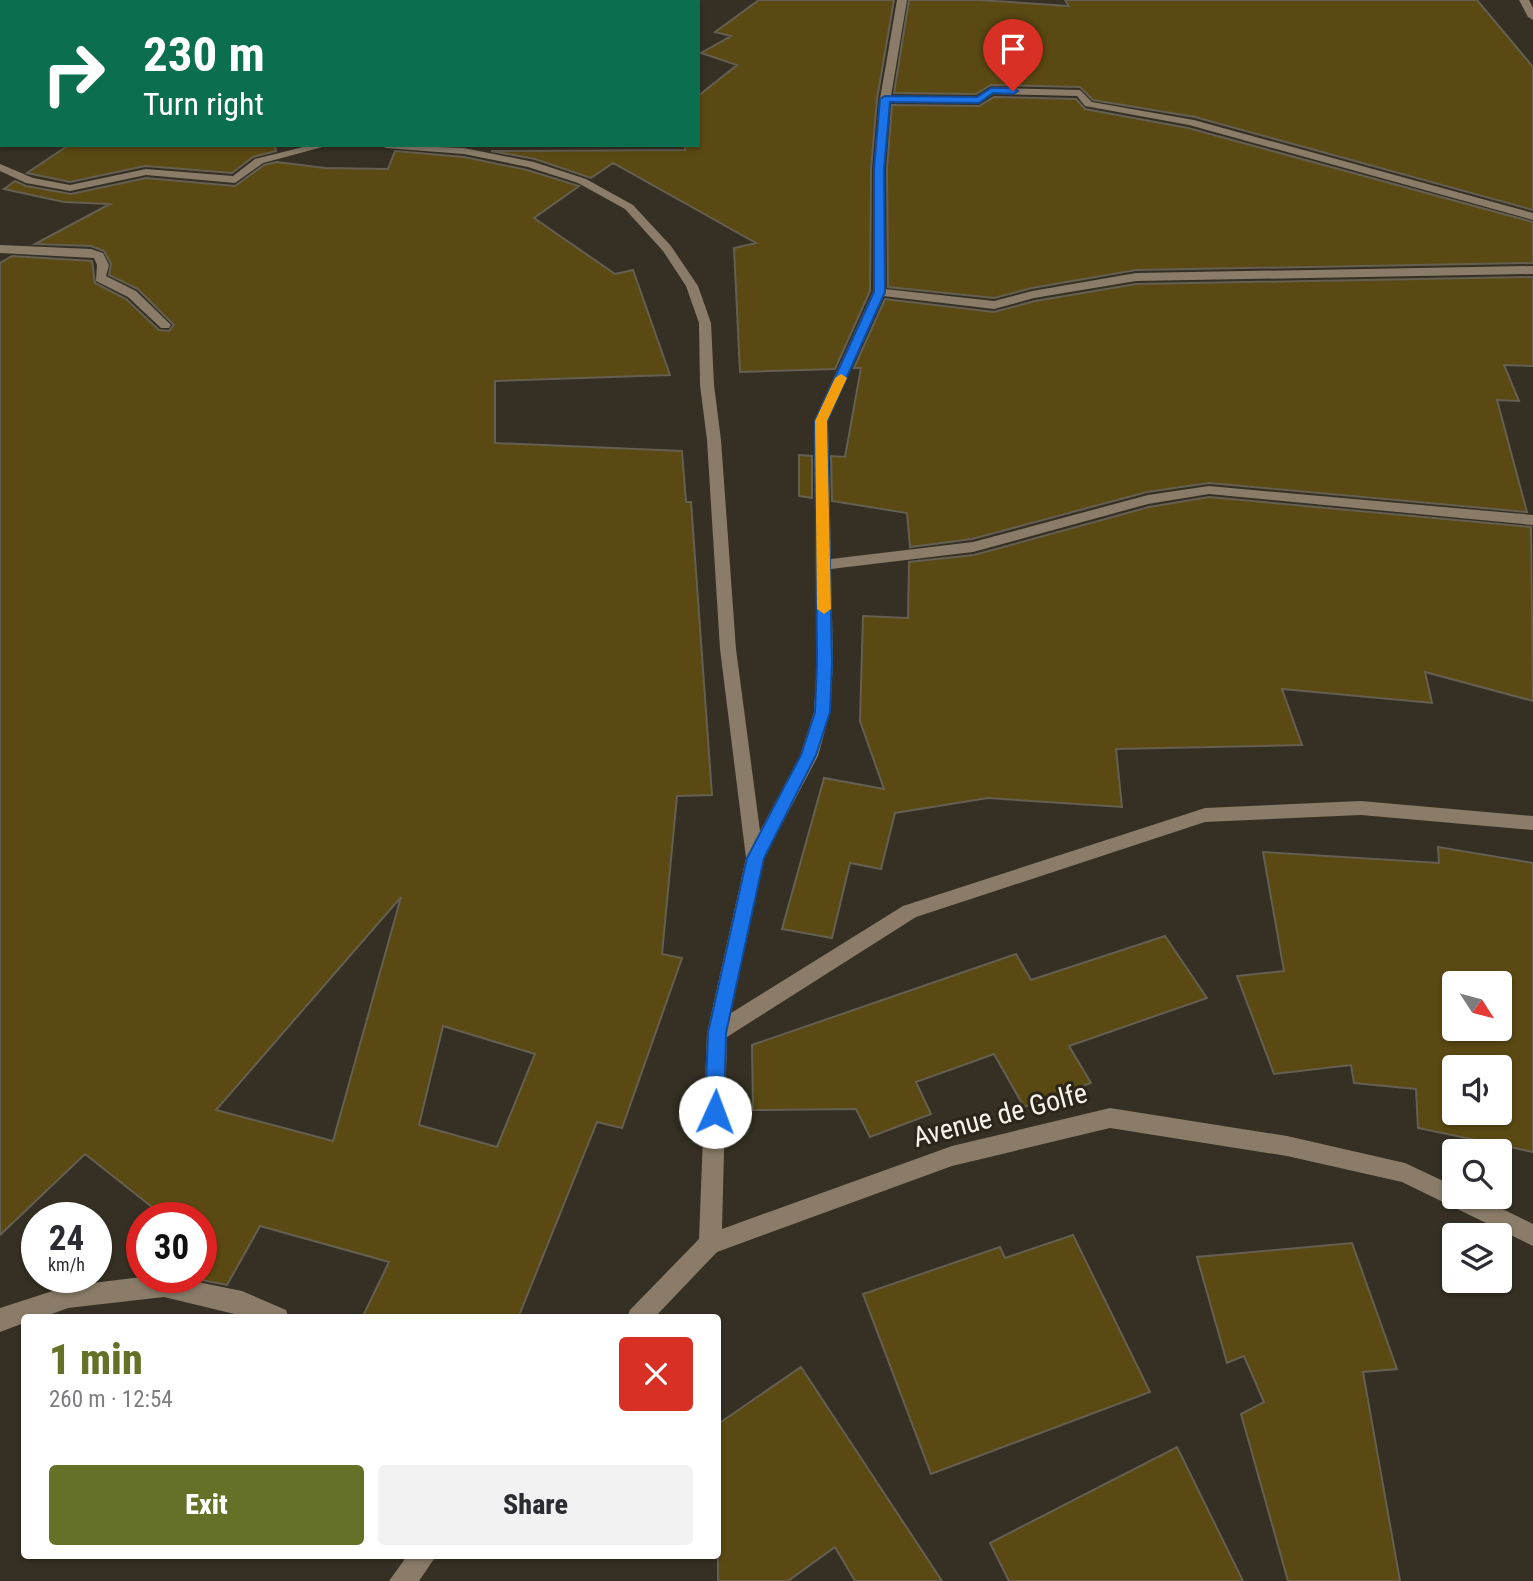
<!DOCTYPE html>
<html lang="en">
<head>
<meta charset="utf-8">
<style>
	:root { --surface:#fff; --page:#f2f2f3; --text:#2b2b33; --muted:#7c7c81; --accent:#647126 }
	body { margin:0; font-family:"Roboto Condensed",sans-serif; background:var(--page); color:var(--text); height:100vh; display:flex; flex-direction:column; font-size:26px; white-space:nowrap }
	* { box-sizing:border-box; margin:0 }
	p { font-size:23px; color:var(--muted) }
	.icon { flex:none; width:38px; height:38px; fill:none; stroke:currentColor; stroke-width:2; stroke-linecap:round; stroke-linejoin:round }
	.map { position:relative; flex:1; overflow:hidden }
	.details { position:absolute; left:21px; top:1314px; width:700px; height:245px; display:flex; flex-direction:column; background:var(--surface); border-radius:7px; box-shadow:0 2px 5px #0004 }
	.details>* { flex:none }
	.guide { position:absolute; left:0px; top:0px; width:700px; height:147px; box-shadow:0 2px 5px #0004; background:#0b6e4f; color:#fff; overflow:hidden }
	.needle { width:46px; rotate:126deg }
	.controls { position:absolute; left:1442px; top:971px; display:grid; gap:14px }
	.controls a { display:grid; place-items:center; width:70px; height:70px; border-radius:7px; background:var(--surface); box-shadow:0 2px 5px #0004; font-size:35px }
	.speed { position:absolute; left:21px; top:1202px; display:flex; gap:14px; font-size:35px; font-weight:700; text-align:center }
	.speed>* { display:grid; place-content:center; width:91px; height:91px; border-radius:50%; background:var(--surface); box-shadow:0 2px 5px #0004; line-height:1 }
	.speed small { font-size:18px; font-weight:400 }
	.speed .limit { border:10px solid #d22; background:#fff; color:#111 }
	.pin { position:absolute; display:grid; place-items:center; width:60px; height:60px; color:#fff; margin:-72px -30px; border-radius:50% 50% 50% 0; rotate:-45deg; box-shadow:0 0 7px #0007 }
	.pin .icon { rotate:45deg }
	.me { position:absolute; width:77px; margin:-38px; rotate:2deg; stroke-linejoin:round; filter:drop-shadow(0 0 5px #0008) }
	.turn { display:flex; align-items:center; gap:24px; height:147px; padding:0 28px; font-size:32px }
	.turn .icon { width:91px; height:91px; stroke-width:2.5 }
	.turn b { display:block; font-size:49px; line-height:60px }
	.round { display:grid; place-items:center; flex:none; width:74px; height:74px; border-radius:7px; background:var(--page) }
	.summary { display:flex; align-items:center; justify-content:space-between; height:119px; padding:0 28px }
	h1 { font-size:42px; font-weight:800; line-height:52px; color:var(--accent) }
	.button { display:flex; gap:14px; margin-top:auto; padding:14px 28px }
	.button a { flex:1; height:80px; border-radius:7px; background:var(--accent); color:#fff; font-size:28px; font-weight:800; line-height:80px; text-align:center }
	.button a+a { background:var(--page); color:var(--text) }
	.map>svg:first-child { display:block }
	.building { fill:#5a4913; stroke:#645f51; stroke-width:2; fill-rule:evenodd }
	.lines { fill:none; stroke-linecap:round; stroke-linejoin:round }
	.minor { fill:#8a7c69; fill-rule:evenodd }
	.route { fill:#1a73e8; stroke:#114b97; stroke-width:2 }
	.slow { fill:#f59e0b }
	.labels { text-anchor:middle; dominant-baseline:central; stroke-width:6; stroke-linejoin:round; paint-order:stroke }
	.near-street-label { font-size:28px; fill:#f7f4ec; stroke:#2b2619 }
</style>
</head>
<body>
<div class="map">
<svg width="1533" height="1581" viewBox="0 0 1533 1581">
	<rect width="100%" height="100%" fill="#353023"/>
	<!-- building -->
	<path class="building" d="M759 0H894L877 99 871 169 870 291 835 369 740 372 734 248 756 243 613 163 591 178 535 159 491 151 685 150V145H698V96L737 65 701 53 731 36 715 32Z
		M909 0H979L1069 6 1065 0H1477L1533 67V210L1195 117 1093 100 1080 87 991 85 976 94 894 93Z
		M994 97 1076 99 1085 109 1188 128 1533 222V263L1136 270 1032 288 994 298 888 287 887 169 892 105 979 106Z
		M69 145H275L276 151 253 157 232 173 145 166 70 182 27 173Z
		M395 151 464 157 527 170 579 186 534 218 615 274 633 270 670 375 495 381V443L682 451 686 502H691L712 795 677 796 662 954 682 958 622 1128 597 1122 518 1318H362L389 1262 260 1226 227 1285 201 1280V1218H166L85 1154 0 1235V263L12 256 92 261 95 283 126 299 159 330 169 331 174 325 138 289 109 275 111 264 104 251 91 246 35 244 110 204 64 202 4 189 15 181 26 186 71 194 146 178 235 186 264 165 277 162 325 168 388 169ZM401 897 333 1141 216 1110ZM443 1026 535 1054 497 1147 419 1125Z
		M1533 277V366L1504 365 1519 401 1497 400 1527 512 1209 483 1147 492 972 539 910 547 907 513 832 501 831 456 845 457 861 368H854L885 299 994 312 1035 301 1136 284Z
		M799 455 812 456V498L799 496Z
		M1209 497 1531 527 1533 701 1425 672 1432 703 1282 689 1302 745 1116 749 1122 807 988 798 895 813 881 869 850 863 832 938 782 929 824 778 884 789 860 721 863 616 908 618 909 562 974 555 1149 507Z
		M1438 847 1533 863V1152L1418 1128 1416 1089 1354 1083 1351 1065 1274 1074 1237 976 1284 971 1263 852 1439 863ZM1454 984H1500V1029H1454ZM1454 1068H1500V1113H1454Z
		M1165 936 1207 998 1069 1046 1091 1083 1024 1107 994 1054 916 1082 931 1114 870 1137 856 1109 753 1110 752 1045 1016 954 1031 980Z
		M1073 1235 1150 1392 931 1474 863 1294 1000 1247 1005 1258Z
		M1352 1243 1397 1369 1363 1372 1400 1581H1288L1241 1414 1264 1402 1244 1356 1227 1363 1197 1257Z
		M801 1367 942 1581H855L835 1547 788 1581H718V1424Z
		M1177 1447 1243 1581H1009L990 1543Z"/>
	<g class="lines">
		<!-- minor -->
		<path class="minor" d="M177 0H187L177 2Z
			M264 0H289L290 2H266Z
			M897 0H907L891 96 977 97 991 88 1080 90 1092 102 1194 120 1533 213V220L1189 125 1085 106 1077 96 993 94 979 103 890 102 884 169 885 289 994 301 1032 291 1136 273 1533 266V274L1136 281 1034 298 994 309 883 296 828 421 831 559 973 542 1148 495 1209 486 1533 515V525L1209 494 1148 504 973 552 831 569 833 663 830 712 818 756 764 858 731 1013 903 906 1205 808 1361 801 1533 816V830L1361 815 1205 822 916 917 727 1037 722 1229 952 1146 1110 1108 1287 1136 1405 1163 1454 1186V1197H1478L1533 1224V1246L1402 1182 1287 1156 1110 1128 952 1166 717 1252 654 1318H627L630 1310 699 1239 707 1033 746 858 720 649 707 440 700 385 699 323 686 286 663 251 625 209 578 183 528 167 464 154 386 148 381 145 464 148 534 162 586 179 633 205 671 246 698 286 711 323 714 385 721 440 736 649 760 831 800 756 814 712 817 663 814 421 873 292 874 169 880 99Z
			M1519 0H1529L1533 8V20L1528 17Z
			M311 145H330L263 163 235 183 146 175 70 191 26 183 0 171V164L33 178 70 185 146 169 233 176 255 159Z
			M0 245 91 249 103 253 109 265 106 276 136 291 171 325 169 328H161L128 297 96 281 97 265 94 258 0 253Z
			M142 1277 178 1278 242 1291 286 1310 289 1318H251L164 1297 68 1308 41 1318H24V1323L0 1332V1308L68 1286Z
			M407 1556H436L419 1581H389Z"/>
	</g>
	<!-- route -->
	<path class="route" d="M991 88H1013L1018 91 1013 94 993 93 979 103 890 102 884 169 885 292 827 421 832 663 830 712 816 755 764 858 726 1033 724 1112 721 1118 715 1121 708 1118 705 1112 708 1033 747 858 801 755 815 712 817 663 815 421 874 292V169L880 99 885 96 977 97Z"/>
	<!-- slow -->
	<path class="slow" d="M841 374 847 378 827 421 831 609 824 614 817 609 815 421 835 378Z"/>
	<g class="labels">
		<!-- near-street labels -->
		<g class="near-street-label">
			<text transform="translate(1000 1115) rotate(-15)">Avenue de Golfe</text>
		</g>
	</g>
</svg>
<div class="controls">
<a><svg class="needle" viewBox="-14 -14 28 28"><path d="M0-13l5 13h-10z" fill="#e53935"/><path d="M0 13l5-13h-10z" fill="#7c7c81"/></svg></a>
<a><svg class="icon" aria-label="sound" viewBox="0 0 24 24"><path d="M4 9h4l5-4v14l-5-4H4zM17 9q2 3 0 6"/></svg></a>
<a><svg class="icon" aria-label="search" viewBox="0 0 24 24"><circle cx="10" cy="10" r="6"/><path d="M15 15l6 6"/></svg></a>
<a><svg class="icon" aria-label="layers" viewBox="0 0 24 24"><path d="M12 4l9 5-9 5-9-5zM3 14l9 5 9-5"/></svg></a>
</div>
<div class="speed"><div>24<small>km/h</small></div><div class="limit">30</div></div>
<div class="pin" style="left:1013px;top:91px;background:#d93025"><svg class="icon" aria-label="arrive" viewBox="0 0 24 24"><path d="M6 21V4h12l-3 4 3 4H6"/></svg></div>
<svg class="me" style="left:715px;top:1112px" viewBox="-20 -20 40 40"><circle r="19" fill="#fff"/><path d="M0-13L10 11 0 6-10 11z" fill="#1a73e8"/></svg>
<div class="guide">
<div class="turn"><svg class="icon" aria-label="right" viewBox="0 0 24 24"><path d="M7 20v-9h11M14 6l5 5-5 5"/></svg><div><b>230 m</b>Turn right</div></div>
</div>
<section class="details">
<div class="summary"><div><h1>1 min</h1><p>260 m · 12:54</p></div><a class="round" style="background:#d93025;color:#fff"><svg class="icon" aria-label="close" viewBox="0 0 24 24"><path d="M6 6l12 12M18 6L6 18"/></svg></a></div>
<div class="button"><a>Exit</a><a>Share</a></div>
</section>
</div>
</body>
</html>
